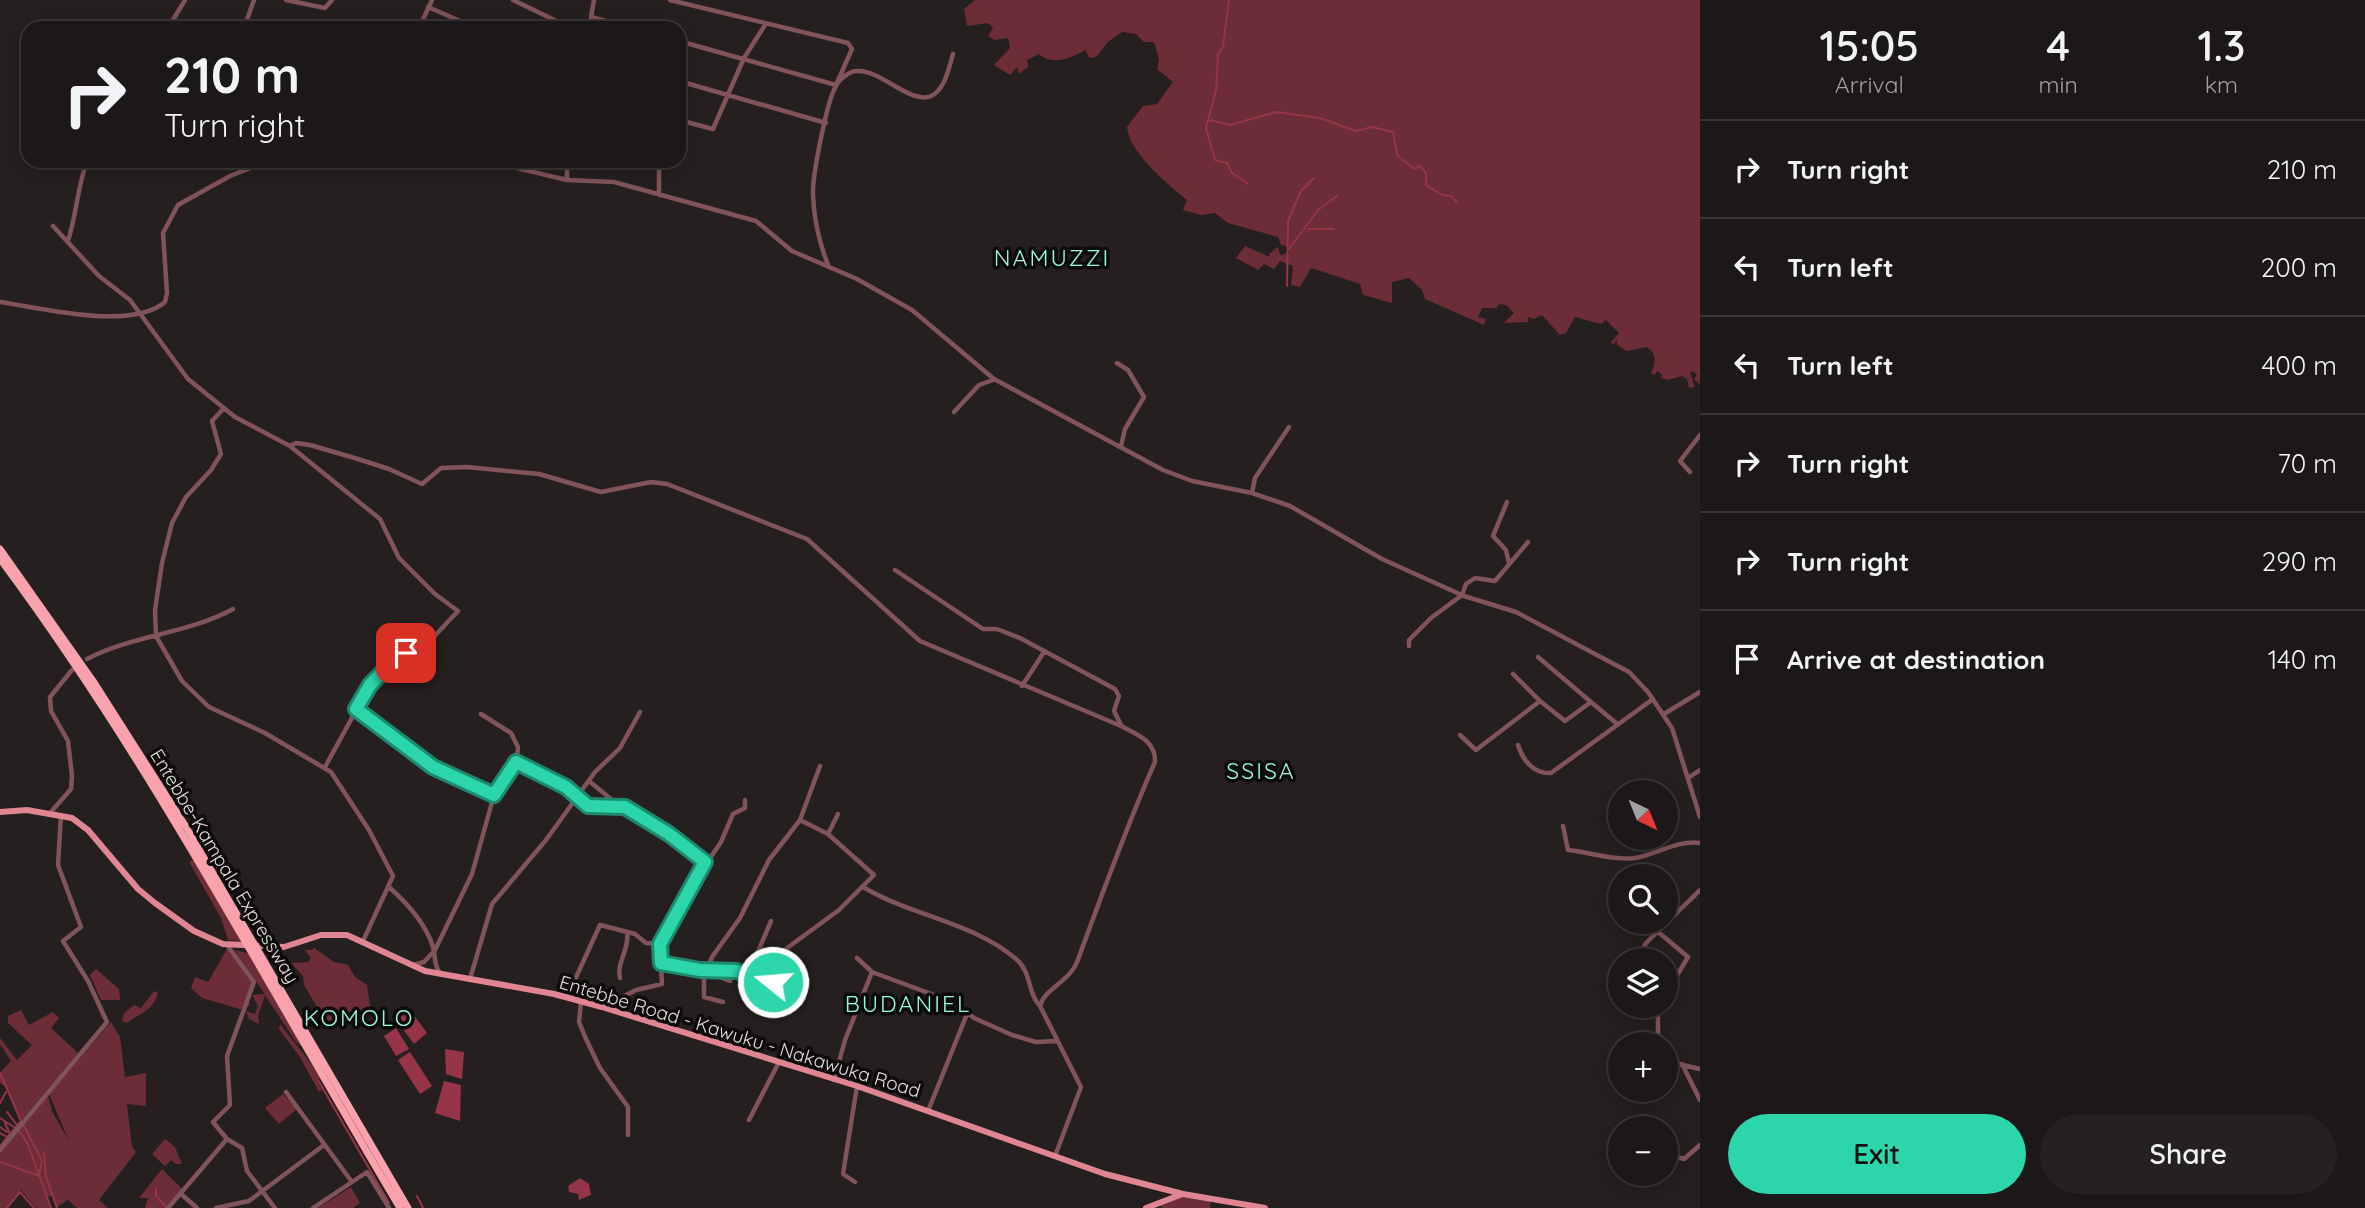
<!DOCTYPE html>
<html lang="en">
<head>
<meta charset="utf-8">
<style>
	:root { --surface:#1c1718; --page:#252021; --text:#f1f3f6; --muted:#a09fa2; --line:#3a3637; --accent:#2dd5ab }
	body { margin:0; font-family:Quicksand,sans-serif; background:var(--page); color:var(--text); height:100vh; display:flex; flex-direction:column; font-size:26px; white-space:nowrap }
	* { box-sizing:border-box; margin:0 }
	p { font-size:23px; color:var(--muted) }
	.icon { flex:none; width:38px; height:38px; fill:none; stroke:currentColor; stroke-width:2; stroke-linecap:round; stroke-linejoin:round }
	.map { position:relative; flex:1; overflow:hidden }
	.side { display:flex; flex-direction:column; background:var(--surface); width:665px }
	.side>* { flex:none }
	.top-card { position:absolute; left:21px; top:21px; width:665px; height:147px; border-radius:21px; box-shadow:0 4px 18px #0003,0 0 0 2px var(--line); background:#1c1718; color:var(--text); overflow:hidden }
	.needle { width:46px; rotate:137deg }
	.fabs { position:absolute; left:1608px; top:780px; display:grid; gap:14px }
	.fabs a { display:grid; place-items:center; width:70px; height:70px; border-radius:50%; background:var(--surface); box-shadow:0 4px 18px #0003,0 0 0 2px var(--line); font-size:35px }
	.pin { position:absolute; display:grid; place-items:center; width:60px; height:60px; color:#fff; margin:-30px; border-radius:14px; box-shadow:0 4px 10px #0006 }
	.me { position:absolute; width:77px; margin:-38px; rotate:287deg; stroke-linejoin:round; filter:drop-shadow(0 0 5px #0008) }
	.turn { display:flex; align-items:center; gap:24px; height:147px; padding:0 28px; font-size:32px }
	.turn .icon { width:91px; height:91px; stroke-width:2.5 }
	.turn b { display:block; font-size:49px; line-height:60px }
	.eta { display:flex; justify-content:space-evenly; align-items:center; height:119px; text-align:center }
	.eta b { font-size:42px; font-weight:600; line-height:49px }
	.primary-button { display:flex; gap:14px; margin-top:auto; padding:14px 28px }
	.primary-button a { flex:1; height:80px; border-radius:42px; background:var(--accent); color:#111; font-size:28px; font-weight:600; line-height:80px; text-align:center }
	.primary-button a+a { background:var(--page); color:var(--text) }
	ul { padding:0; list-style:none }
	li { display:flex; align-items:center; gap:21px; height:98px; padding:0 28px; border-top:2px solid var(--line) }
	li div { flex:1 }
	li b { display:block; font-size:26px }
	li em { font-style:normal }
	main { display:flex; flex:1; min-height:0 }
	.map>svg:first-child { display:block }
	.green { fill:#6c2d37 }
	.water { fill:#953547 }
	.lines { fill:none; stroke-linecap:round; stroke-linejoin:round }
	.stream { stroke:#953547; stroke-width:2 }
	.minor { stroke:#805459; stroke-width:4.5 }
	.major { stroke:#e08692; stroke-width:6 }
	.highway { stroke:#f9a2ac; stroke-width:7 }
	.route-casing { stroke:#1d8a6f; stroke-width:18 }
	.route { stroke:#2dd5ab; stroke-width:12 }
	.labels { text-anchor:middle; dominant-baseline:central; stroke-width:7; stroke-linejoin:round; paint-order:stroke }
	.street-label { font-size:19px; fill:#e0dbdb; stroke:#0d0a0a }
	.quarter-label { font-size:23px; letter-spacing:2px; fill:#99f7d8; stroke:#0d0a0a }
</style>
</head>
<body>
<main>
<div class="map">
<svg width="1700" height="1208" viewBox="0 0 1700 1208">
	<rect width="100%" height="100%" fill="#261f20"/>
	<!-- green -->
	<path class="green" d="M975 0H1700V385L1694 379 1697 375 1693 371 1690 373 1695 387 1689 388 1687 379 1682 376 1667 380 1661 378 1662 375 1658 371 1654 375 1651 373C1656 363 1657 354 1647 347L1627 351 1617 345V340L1613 345 1611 342 1619 333 1606 320 1601 324 1575 317 1566 333 1560 335 1542 315 1534 319 1528 317V322L1504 323 1514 313 1506 305 1499 304 1496 308H1482L1478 317 1486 319 1484 325 1425 299 1422 290 1409 278 1392 282V303L1363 295 1360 284 1311 268 1300 287 1291 285 1293 266 1280 261 1274 269 1264 264 1258 270 1236 258 1245 246 1270 257 1269 254 1278 247 1280 255 1289 253V247L1281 245 1278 237 1228 223 1215 213 1201 215 1183 210 1187 200C1167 184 1129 152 1127 127L1143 106 1157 104 1173 82 1157 69 1159 59 1154 42H1144L1136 34 1122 32 1108 42 1096 57 1090 58 1085 50C1072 58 1052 66 1039 54L1027 60 1028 67 1019 74 1017 67 1010 75 994 65 1010 48 1008 38 995 40 988 36 993 28 988 23 967 26 964 9Z
		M193 860 242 941 228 940 221 918 189 862Z
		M313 947 334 962 348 965 355 977 367 985 371 1012 351 1024H338L324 1019 304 985 303 976 291 963 308 962 311 958 305 950H313Z
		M227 949 253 981 247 1001 250 1005 243 1010 202 998 191 988 195 977 208 982Z
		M234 950 248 953 305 1049 296 1042 265 995 258 1016 259 1024 249 1019 246 1011 255 1014 258 1006 252 995 265 994Z
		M96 969 119 989 120 1000H101L90 975Z
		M154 991 158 993C153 1011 140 1013 127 1023L122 1021 124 1013 134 1005 141 1008Z
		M21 1010 29 1025 53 1012 59 1018 51 1028 78 1053 21 1121 6 1087 0 1083V1073L11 1061 0 1044V1038L17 1060 32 1045 8 1023V1016Z
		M111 1022 120 1037 125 1077 146 1073V1106L127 1104 132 1147 136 1152 99 1200 108 1208H77L68 1200 57 1207 52 1196 47 1197 51 1208H36L21 1190 6 1208H0V1163L39 1176 0 1162V1153L48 1095 52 1111 69 1141 49 1094Z
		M280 1024C294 1043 308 1057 320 1078L317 1080 322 1090 319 1092 300 1057 279 1029Z
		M283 1094 297 1109 279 1124 265 1108Z
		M165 1139 175 1147 182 1164H176L171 1160 165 1166 152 1154Z
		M162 1169 182 1189 166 1208H145L148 1198H139Z
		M351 1187 360 1203 353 1208H318Z
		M1182 1196 1211 1200 1210 1208H1162L1160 1203Z"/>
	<!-- water -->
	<path class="water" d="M408 1007 427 1033 414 1044 395 1018Z
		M396 1028 409 1049 396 1056 384 1036Z
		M445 1049 464 1052 462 1079 446 1074Z
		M410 1052 432 1086 420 1094 398 1060Z
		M444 1081 461 1085 460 1121 435 1113Z
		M580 1178 589 1184 591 1195 579 1200 578 1194 569 1192 568 1186Z"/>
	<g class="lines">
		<!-- stream -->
		<path class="stream" d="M1229 0 1223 46 1218 54 1216 91 1206 128 1215 160 1227 163 1232 173 1248 184
			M1210 120 1230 125 1276 112 1320 118 1356 131 1372 127 1393 132 1397 155 1414 169 1420 166 1426 173V185L1442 195 1451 196 1457 202
			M1308 229H1334
			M1289 249 1318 210 1337 196
			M1287 286 1288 221 1301 191 1314 178
			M283 959 275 962 284 975
			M0 1073 21 1121 0 1146
			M318 1080 389 1203
			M0 1103 6 1092
			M7 1112 17 1125
			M0 1118 14 1127
			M5 1123 10 1134
			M24 1126 42 1161 39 1175
			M0 1127 7 1132
			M19 1131 27 1142 51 1208
			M0 1133 7 1137
			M44 1152 46 1177 57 1208
			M0 1162 39 1176
			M156 1189V1196L166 1207
			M417 1196 423 1208
			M7 1208 20 1192 34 1208"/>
		<!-- minor -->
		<path class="minor" d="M286 0 325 8 332 0
			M513 0 571 28
			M594 0 591 17 632 28
			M670 0 848 43 852 49 836 85 679 41
			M428 7 476 28
			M591 17V28
			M168 28 185 0
			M244 28 254 0
			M419 28 432 0
			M679 81 826 123
			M679 120 713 129 744 58 765 25
			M487 161 567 180 614 182 756 221 792 251 857 279 912 310 994 379 1163 470 1192 481 1252 493 1290 506 1382 559 1464 596 1516 612 1629 672 1648 692 1672 728 1700 817
			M567 161V180
			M659 195V161
			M53 226 99 276 130 300 188 379 235 417 290 446 296 443 310 445 358 459 389 469 422 484 441 468 467 467 539 474 601 492 651 482 667 484 807 539 920 641 1121 726C1138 735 1156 741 1155 762 1126 827 1102 895 1077 962 1070 981 1045 988 1040 1006L1081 1087 1055 1156
			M68 241C77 213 77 188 87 161
			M829 267C819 243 814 221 813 195 812 177 827 100 836 86 839 79 850 71 857 71 880 69 911 105 931 96 945 90 949 67 953 54
			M0 302C41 308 131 331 165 302L167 293 163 233 178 205 230 176 268 161
			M1117 363 1128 370 1144 397 1125 429 1121 446
			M224 408 212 421 221 454 211 470 186 497 172 523 162 563 155 610 156 636 182 681 209 707 265 733 331 772 369 830 393 876 363 941
			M954 412 979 385 993 380
			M290 446 380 519 399 558 435 594 458 611 414 658 401 653 370 685 325 767
			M1690 472 1680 461 1700 435
			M1252 493 1255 478 1289 427
			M1507 502 1493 536 1506 550 1509 563
			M895 570 983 629H997L1020 638 1115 689 1119 696 1114 711 1121 725
			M1409 646V640L1431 618 1462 595 1466 584 1475 578 1495 581 1528 542
			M1538 657 1591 702
			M87 659C132 635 188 634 233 609
			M1513 674 1540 701
			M1022 686 1044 652
			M356 709 433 767 494 795
			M1664 714 1700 692
			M1460 735 1476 750 1540 701 1565 721 1591 702 1616 723
			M1518 745C1523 761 1534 774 1551 773L1653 699
			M516 762 566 787 588 805 625 807 669 834 705 862
			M1688 778 1700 770
			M589 781 617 804
			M51 812 71 789 72 776 68 741 51 711 50 697 72 670
			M1563 826 1568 850C1589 852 1615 861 1635 858 1657 854 1677 840 1700 843
			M828 834 838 814
			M389 887C407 903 426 924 433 947 436 956 433 964 440 973
			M863 887C911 916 973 922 1016 959 1032 972 1027 993 1040 1006
			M1657 931 1688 957 1670 987
			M227 945 254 982 227 1056 230 1105 213 1122 227 1139 242 1148 247 1171 275 1208
			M1636 961 1646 943 1700 890
			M661 963 700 969 737 971 773 982 783 951 839 910 874 875 828 834 800 820 820 766
			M413 965 424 962 435 950 472 874 494 795 517 758 518 747 511 733 481 714
			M708 968 712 957 740 918 769 860 800 820
			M704 971V997L723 1002
			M704 971 730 981
			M872 972 953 1002 974 1018 1012 1035 1036 1042 1057 1041
			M749 973 771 921
			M620 978C616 963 630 949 627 932
			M470 979 492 904 546 840 595 772 620 748 640 712
			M567 997 600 925 635 934 646 943 660 944
			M581 1002 579 1022 586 1039 600 1068 628 1107V1135
			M1650 1006 1658 1017V1045
			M603 1007 636 990 662 984 660 944 679 904 721 842 733 814 745 808V800
			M1666 1061 1700 1069
			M1682 1064 1700 1100
			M834 1080 845 1040 872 972 857 958
			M286 1092 352 1182
			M928 1111 967 1014
			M749 1120 779 1062
			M0 1150 107 1022 88 981 63 941 81 927 58 865 61 815
			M1666 1154 1684 1159 1700 1145
			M855 1182 843 1174 857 1086
			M181 1194 197 1208
			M168 1208 227 1139
			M216 1208 249 1201 324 1145
			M313 1208 367 1172 389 1208"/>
		<!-- major -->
		<path class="major" d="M0 812 27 810 72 818 88 830 138 889 155 903 194 931 223 944 284 947 321 935H347L425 971 554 994 602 1007 857 1086 1105 1174 1183 1194 1265 1208
			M1146 1208 1180 1195"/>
		<!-- highway -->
		<path class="highway" d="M0 549 93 681 186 827 408 1208
			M0 559C152 763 270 990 400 1208"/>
	</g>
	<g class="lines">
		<!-- route casing -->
		<g class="route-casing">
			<path id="route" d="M406 653H401L370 685 356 709 433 767 494 795 516 762 566 787 588 806 625 807 669 834 705 862 660 944 661 963 700 970 737 971 773 982"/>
		</g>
		<!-- route -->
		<use href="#route" class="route"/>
	</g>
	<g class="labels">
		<!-- street labels -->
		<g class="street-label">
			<text transform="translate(225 866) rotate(59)">Entebbe-Kampala Expressway</text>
			<text transform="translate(740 1036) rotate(17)">Entebbe Road - Kawuku - Nakawuka Road</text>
		</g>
		<!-- quarter labels -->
		<g class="quarter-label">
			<text x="1052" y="257">NAMUZZI</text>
			<text x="1261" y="770">SSISA</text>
			<text x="908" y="1003">BUDANIEL</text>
			<text x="359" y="1017">KOMOLO</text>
		</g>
	</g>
</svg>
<div class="fabs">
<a><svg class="needle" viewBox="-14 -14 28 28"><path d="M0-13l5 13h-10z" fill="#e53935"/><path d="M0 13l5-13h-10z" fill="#a09fa2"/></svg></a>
<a><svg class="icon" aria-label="search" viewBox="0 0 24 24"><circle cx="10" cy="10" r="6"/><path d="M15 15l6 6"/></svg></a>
<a><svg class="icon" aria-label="layers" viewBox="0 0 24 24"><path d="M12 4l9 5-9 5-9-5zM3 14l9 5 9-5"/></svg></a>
<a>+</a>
<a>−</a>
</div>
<div class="pin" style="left:406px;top:653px;background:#d93025"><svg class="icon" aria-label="arrive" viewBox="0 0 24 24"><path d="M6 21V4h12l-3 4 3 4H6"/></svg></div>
<svg class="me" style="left:773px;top:982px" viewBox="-20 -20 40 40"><circle r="17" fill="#2dd5ab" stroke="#fff" stroke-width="3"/><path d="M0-11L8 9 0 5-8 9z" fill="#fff"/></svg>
<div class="top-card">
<div class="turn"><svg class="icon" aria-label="right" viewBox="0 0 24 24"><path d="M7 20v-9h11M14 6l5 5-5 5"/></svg><div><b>210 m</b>Turn right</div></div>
</div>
</div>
<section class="side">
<div class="eta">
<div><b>15:05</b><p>Arrival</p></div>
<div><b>4</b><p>min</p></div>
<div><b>1.3</b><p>km</p></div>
</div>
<ul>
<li><svg class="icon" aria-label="right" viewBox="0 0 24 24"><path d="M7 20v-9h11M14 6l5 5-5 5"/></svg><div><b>Turn right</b></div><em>210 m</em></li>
<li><svg class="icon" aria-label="left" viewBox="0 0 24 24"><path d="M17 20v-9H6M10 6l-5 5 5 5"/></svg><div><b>Turn left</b></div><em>200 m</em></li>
<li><svg class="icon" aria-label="left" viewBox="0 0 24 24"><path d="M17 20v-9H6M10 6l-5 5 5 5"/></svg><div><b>Turn left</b></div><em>400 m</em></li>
<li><svg class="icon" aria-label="right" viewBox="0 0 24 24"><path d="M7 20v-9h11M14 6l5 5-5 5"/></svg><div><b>Turn right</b></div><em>70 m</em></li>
<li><svg class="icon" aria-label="right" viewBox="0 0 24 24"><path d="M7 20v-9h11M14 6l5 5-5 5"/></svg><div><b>Turn right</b></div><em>290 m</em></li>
<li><svg class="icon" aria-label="arrive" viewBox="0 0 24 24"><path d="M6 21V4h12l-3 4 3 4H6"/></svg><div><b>Arrive at destination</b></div><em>140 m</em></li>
</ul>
<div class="primary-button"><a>Exit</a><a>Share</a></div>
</section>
</main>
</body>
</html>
